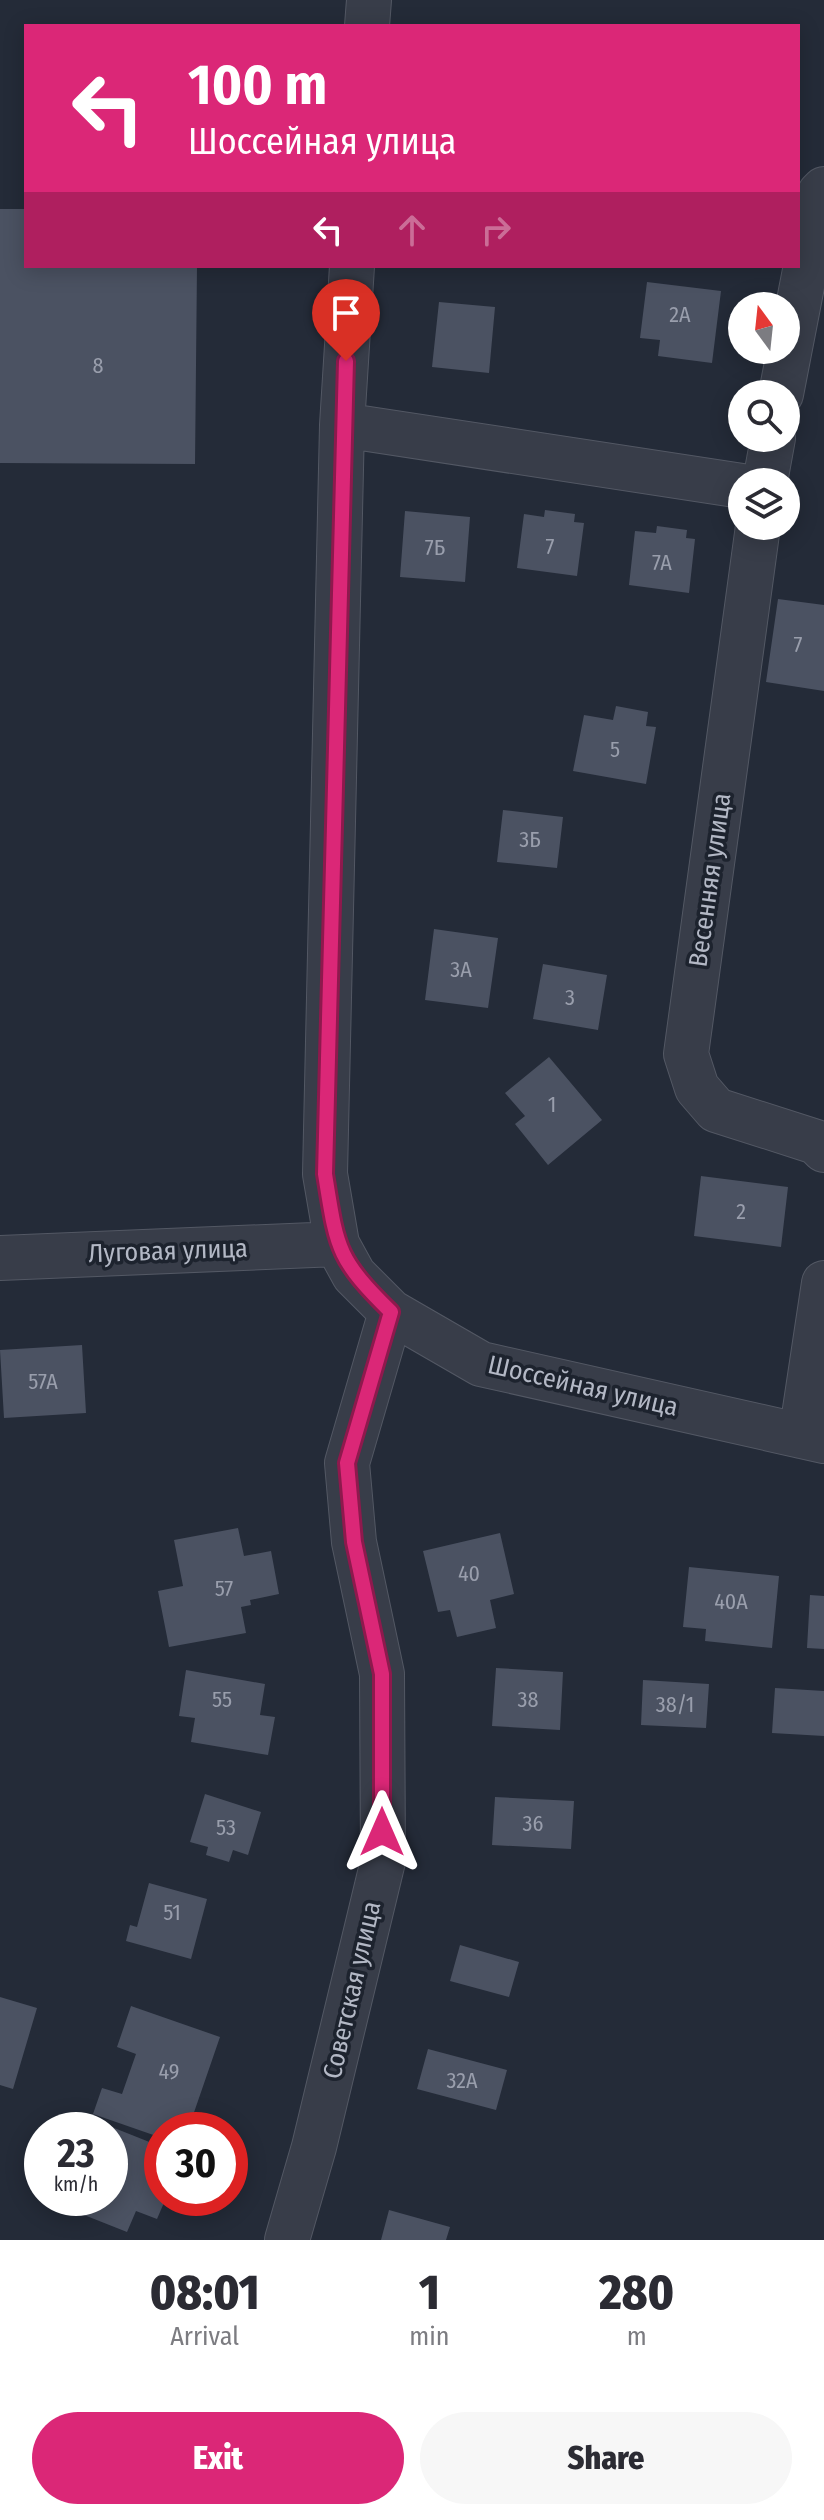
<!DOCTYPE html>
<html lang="en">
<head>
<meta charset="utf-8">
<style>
	:root { --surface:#fff; --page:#f7f7f7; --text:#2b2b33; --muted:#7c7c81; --accent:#db2777 }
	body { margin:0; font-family:"Fira Sans Condensed",sans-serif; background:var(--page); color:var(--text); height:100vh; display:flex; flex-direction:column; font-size:30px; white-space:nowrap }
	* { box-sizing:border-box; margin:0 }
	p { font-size:26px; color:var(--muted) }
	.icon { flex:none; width:44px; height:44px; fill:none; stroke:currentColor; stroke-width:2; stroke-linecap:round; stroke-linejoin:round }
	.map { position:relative; height:2240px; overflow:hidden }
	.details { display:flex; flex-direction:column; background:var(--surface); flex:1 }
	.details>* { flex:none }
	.banner { position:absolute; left:24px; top:24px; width:776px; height:244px; border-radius:0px; box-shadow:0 4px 20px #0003; background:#db2777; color:#fff; overflow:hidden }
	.needle { width:52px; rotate:345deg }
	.buttons { position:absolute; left:728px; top:292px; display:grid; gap:16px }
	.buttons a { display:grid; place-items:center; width:72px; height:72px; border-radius:50%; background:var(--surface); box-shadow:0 4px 20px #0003; font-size:40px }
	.speed { position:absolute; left:24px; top:2112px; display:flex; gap:16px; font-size:40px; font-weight:700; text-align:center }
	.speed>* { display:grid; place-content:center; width:104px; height:104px; border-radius:50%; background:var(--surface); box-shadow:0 4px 20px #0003; line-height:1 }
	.speed small { font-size:20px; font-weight:400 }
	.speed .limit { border:12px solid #d22; background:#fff; color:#111 }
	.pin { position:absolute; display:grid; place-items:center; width:68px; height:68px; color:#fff; margin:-82px -34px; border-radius:50% 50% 50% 0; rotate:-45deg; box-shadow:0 0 8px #0007 }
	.pin .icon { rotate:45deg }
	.me { position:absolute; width:88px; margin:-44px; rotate:0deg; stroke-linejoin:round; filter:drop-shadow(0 0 6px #0008) }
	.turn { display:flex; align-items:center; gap:28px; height:168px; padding:0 32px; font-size:36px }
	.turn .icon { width:104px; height:104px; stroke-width:2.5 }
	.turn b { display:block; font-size:56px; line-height:68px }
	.lanes { display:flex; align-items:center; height:76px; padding:0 32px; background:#0003; justify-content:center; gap:40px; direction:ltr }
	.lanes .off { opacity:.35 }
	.eta { display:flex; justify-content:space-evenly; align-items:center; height:136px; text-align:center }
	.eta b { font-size:48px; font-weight:800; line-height:56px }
	.cta { display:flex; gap:16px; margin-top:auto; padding:16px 32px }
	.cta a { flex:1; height:92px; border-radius:48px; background:var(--accent); color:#fff; font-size:32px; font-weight:800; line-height:92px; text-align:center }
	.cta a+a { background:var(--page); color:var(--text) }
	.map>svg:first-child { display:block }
	.building { fill:#4b5262 }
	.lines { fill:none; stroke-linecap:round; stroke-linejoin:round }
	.street-casing { stroke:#535864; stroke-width:46 }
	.street { stroke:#383d49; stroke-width:44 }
	.route-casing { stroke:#8e194d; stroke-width:20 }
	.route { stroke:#db2777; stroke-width:14 }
	.labels { text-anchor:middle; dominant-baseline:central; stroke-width:7; stroke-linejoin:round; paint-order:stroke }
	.number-label { font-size:22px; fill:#999eac }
	.street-label { font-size:26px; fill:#b3b8c5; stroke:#1d232e }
</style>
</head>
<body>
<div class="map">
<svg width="824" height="2240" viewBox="0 0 824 2240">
	<rect width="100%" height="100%" fill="#242b38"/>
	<!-- building -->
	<path class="building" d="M0 209H26V266H197L195 464 0 463Z
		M647 282 721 291 712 363 658 356 660 340 640 338Z
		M439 302 495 307 489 373 432 367Z
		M545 510 575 514 574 522 584 523 577 576 517 568 524 514 544 517Z
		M405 511 470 517 465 582 400 577Z
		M657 526 687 530 686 538 695 539 689 593 629 585 635 531 656 533Z
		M778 599 824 605V691L766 682Z
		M616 706 648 712 646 726 656 727 646 784 573 771 584 715 613 720Z
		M503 810 563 817 557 868 497 862Z
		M434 929 498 938 488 1008 425 1000Z
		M543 964 607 975 598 1030 533 1019Z
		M549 1057 602 1120 548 1165 515 1124 525 1116 505 1093Z
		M701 1176 788 1187 781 1247 694 1236Z
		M82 1345 86 1413 4 1418 0 1350Z
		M238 1528 244 1556 271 1551 279 1594 250 1600 251 1605 241 1607 246 1633 169 1647 158 1591 183 1586 174 1540Z
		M500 1533 514 1594 490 1600 496 1628 457 1637 450 1610 438 1612 423 1551Z
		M689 1567 779 1576 772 1648 705 1641 706 1629 683 1627Z
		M810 1595 824 1596V1649L807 1648Z
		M496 1668 563 1672 560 1730 492 1726Z
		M186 1670 265 1684 260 1715 275 1717 268 1755 191 1742 195 1718 179 1716Z
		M643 1680 709 1684 706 1728 641 1725Z
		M775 1688 824 1691V1736L772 1733Z
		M205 1794 261 1812 248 1855 233 1850 229 1862 206 1855 208 1847 190 1842Z
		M495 1797 574 1801 571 1849 492 1845Z
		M149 1883 207 1899 191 1959 126 1941 130 1925 137 1927Z
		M460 1945 519 1962 509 1997 450 1981Z
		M0 1997 37 2008 13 2089 0 2085Z
		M131 2006 220 2037 190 2124 178 2120 175 2130H162V2138L93 2114 102 2088 122 2094 136 2054 117 2047Z
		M428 2049 507 2070 496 2110 417 2089Z
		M89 2118 162 2147V2198H166L157 2219 136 2211 127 2232 74 2211 80 2198H110V2130H84Z
		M389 2210 450 2227 446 2240H381Z"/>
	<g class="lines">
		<!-- street casing -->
		<g class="street-casing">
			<path id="street" d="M367 26 369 0
				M352 266 342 425 325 1174 337 1244 354 1275 391 1312 481 1364 824 1441
				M781 394 820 193 824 189
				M342 425 742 486
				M765 482 773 438
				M758 526 686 1054 697 1088 716 1110 816 1142 824 1150
				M0 1258 337 1244
				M801 1436 824 1283
				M287 2240 314 2147 383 1861 382 1674 354 1542 347 1463 391 1312"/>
		</g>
		<!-- street -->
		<use href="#street" class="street"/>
	</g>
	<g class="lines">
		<!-- route casing -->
		<g class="route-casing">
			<path id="route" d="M346 361 325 1174C337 1248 336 1258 391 1312L347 1463 354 1542 382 1674V1832"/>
		</g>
		<!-- route -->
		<use href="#route" class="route"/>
	</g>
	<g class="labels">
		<!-- number labels -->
		<g class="number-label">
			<text x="680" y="314">2А</text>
			<text x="98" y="365">8</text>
			<text x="550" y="546">7</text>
			<text x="435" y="547">7Б</text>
			<text x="662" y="562">7А</text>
			<text x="798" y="644">7</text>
			<text x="615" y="749">5</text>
			<text x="530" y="839">3Б</text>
			<text x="461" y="969">3А</text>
			<text x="570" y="997">3</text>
			<text x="552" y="1104">1</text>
			<text x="741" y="1211">2</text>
			<text x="43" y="1381">57А</text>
			<text x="469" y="1573">40</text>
			<text x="224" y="1588">57</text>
			<text x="731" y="1601">40А</text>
			<text x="222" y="1699">55</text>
			<text x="528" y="1699">38</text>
			<text x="675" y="1704">38/1</text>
			<text x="533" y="1823">36</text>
			<text x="226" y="1827">53</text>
			<text x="172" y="1912">51</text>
			<text x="169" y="2071">49</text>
			<text x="462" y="2080">32А</text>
		</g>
		<!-- street labels -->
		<g class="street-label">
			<text transform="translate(710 880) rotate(-82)">Весенняя улица</text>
			<text transform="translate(168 1251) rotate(-2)">Луговая улица</text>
			<text transform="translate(583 1386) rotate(13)">Шоссейная улица</text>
			<text transform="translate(352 1990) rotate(-77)">Советская улица</text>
		</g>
	</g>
</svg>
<div class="buttons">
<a><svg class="needle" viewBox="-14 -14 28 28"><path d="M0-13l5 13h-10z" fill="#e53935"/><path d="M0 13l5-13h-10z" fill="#7c7c81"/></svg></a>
<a><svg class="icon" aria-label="search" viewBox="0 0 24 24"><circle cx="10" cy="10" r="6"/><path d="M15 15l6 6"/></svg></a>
<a><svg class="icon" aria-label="layers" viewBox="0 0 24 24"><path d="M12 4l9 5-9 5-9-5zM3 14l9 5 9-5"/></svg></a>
</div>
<div class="speed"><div>23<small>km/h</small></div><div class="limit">30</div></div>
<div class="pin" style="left:346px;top:361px;background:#d93025"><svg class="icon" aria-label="arrive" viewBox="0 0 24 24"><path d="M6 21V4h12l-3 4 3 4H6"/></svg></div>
<svg class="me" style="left:382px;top:1832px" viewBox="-20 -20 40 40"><path d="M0-17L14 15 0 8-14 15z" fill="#db2777" stroke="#fff" stroke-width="4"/></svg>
<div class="banner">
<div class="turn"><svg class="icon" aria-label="left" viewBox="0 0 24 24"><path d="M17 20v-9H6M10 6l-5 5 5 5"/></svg><div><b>100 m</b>Шоссейная улица</div></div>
<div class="lanes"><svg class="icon" aria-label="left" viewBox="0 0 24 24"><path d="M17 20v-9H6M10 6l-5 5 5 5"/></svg><svg class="icon off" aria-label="ahead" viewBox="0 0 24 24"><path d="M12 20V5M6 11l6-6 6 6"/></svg><svg class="icon off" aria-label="right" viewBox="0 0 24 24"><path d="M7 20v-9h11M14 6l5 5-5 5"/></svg></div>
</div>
</div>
<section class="details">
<div class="eta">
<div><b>08:01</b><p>Arrival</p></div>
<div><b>1</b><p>min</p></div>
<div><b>280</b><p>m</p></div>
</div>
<div class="cta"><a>Exit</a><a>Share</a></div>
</section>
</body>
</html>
